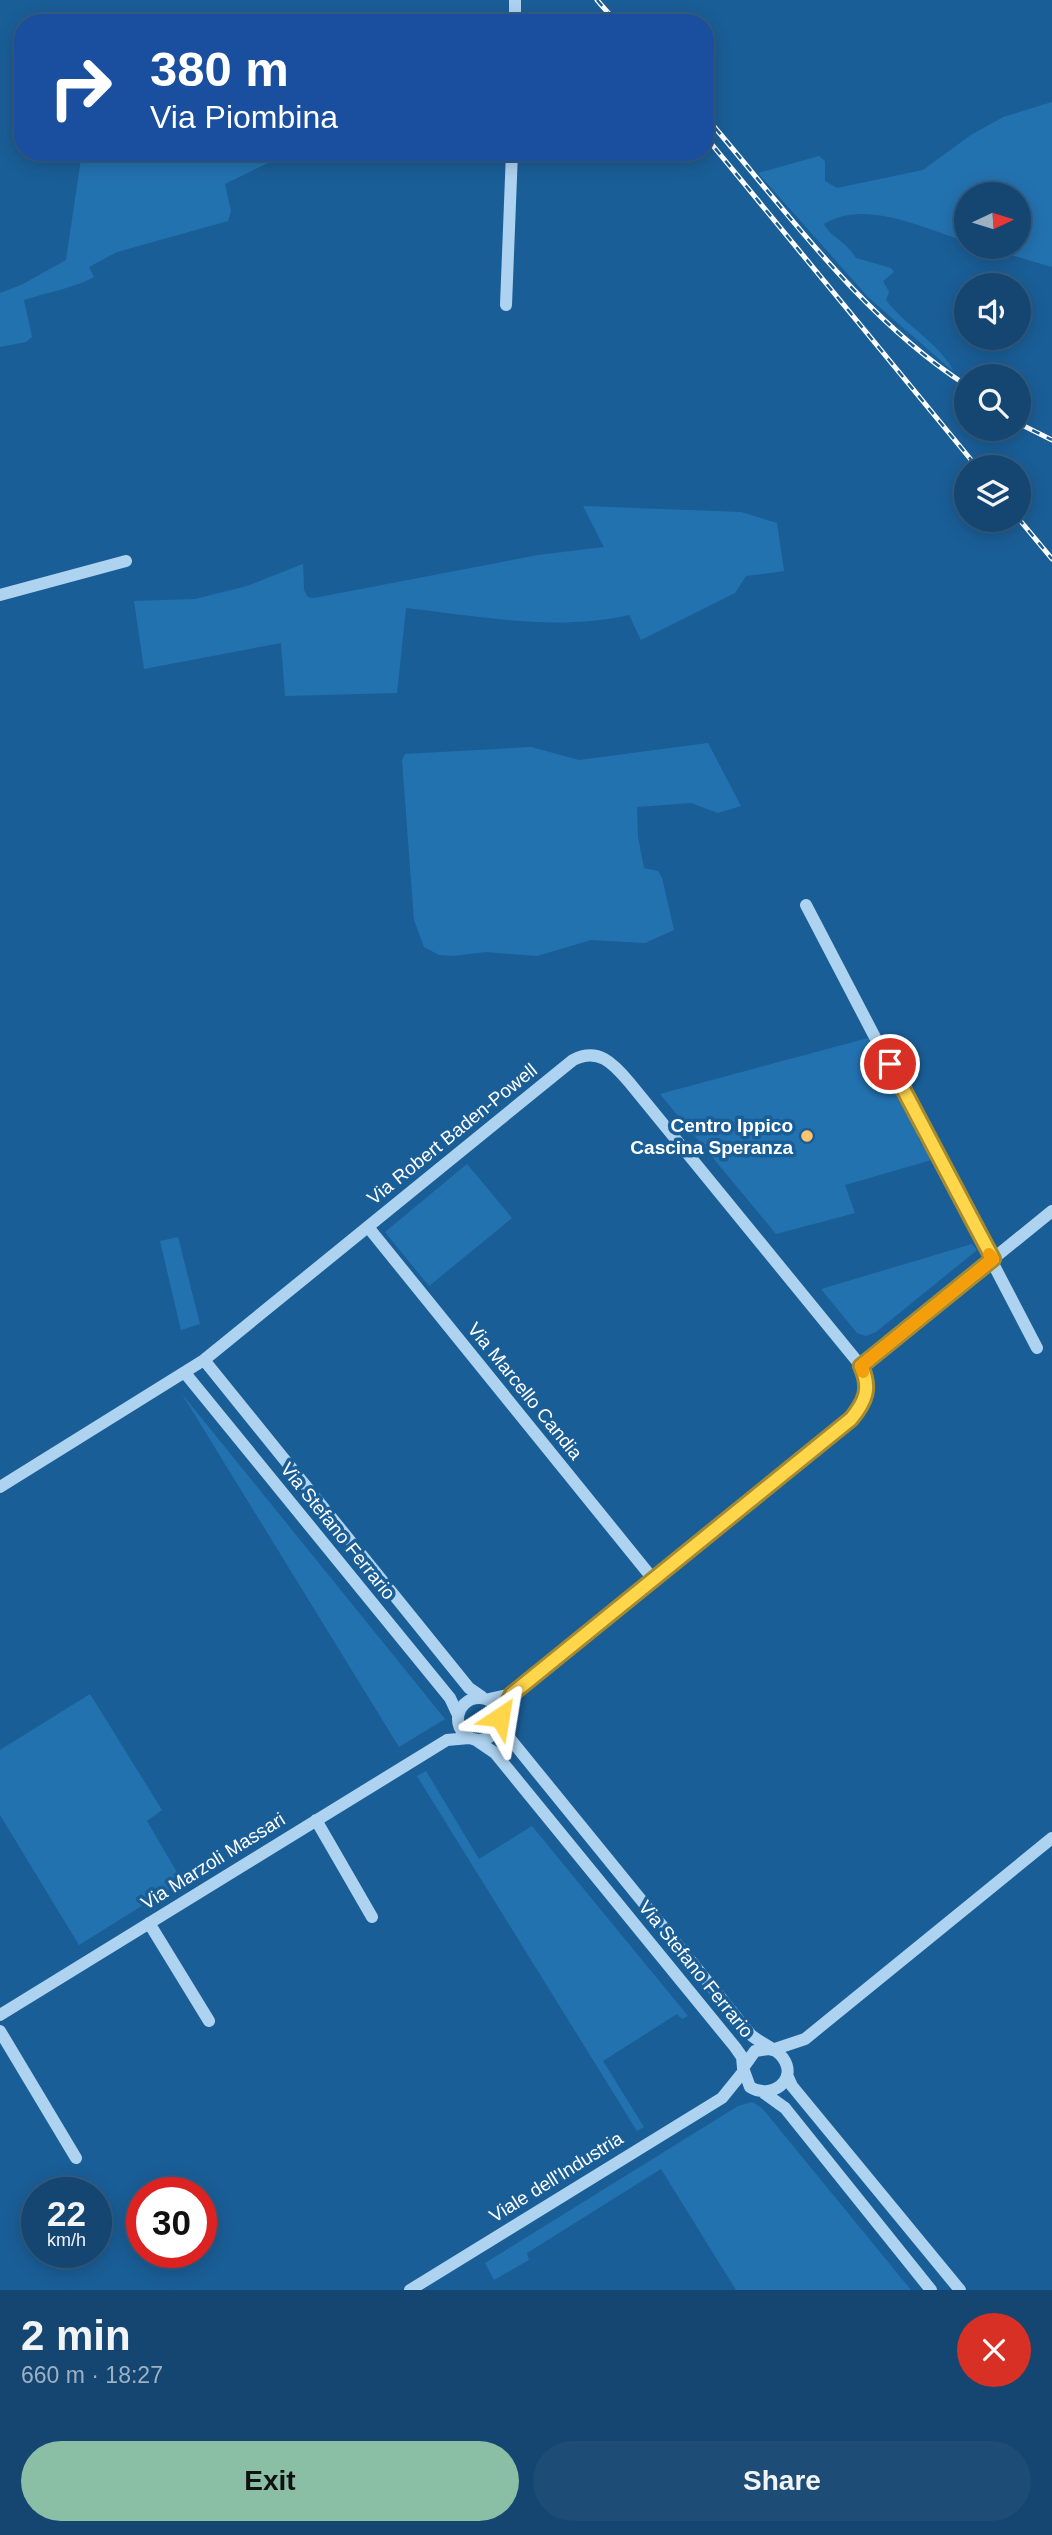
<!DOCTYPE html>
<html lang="en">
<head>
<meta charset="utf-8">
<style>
	:root { --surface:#144671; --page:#1d4d76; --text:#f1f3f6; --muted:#9db1c3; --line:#335e84; --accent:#8abfa5 }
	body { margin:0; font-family:Helvetica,sans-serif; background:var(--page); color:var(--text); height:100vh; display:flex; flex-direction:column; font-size:26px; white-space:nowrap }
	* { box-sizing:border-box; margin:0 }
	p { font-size:23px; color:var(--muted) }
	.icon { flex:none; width:38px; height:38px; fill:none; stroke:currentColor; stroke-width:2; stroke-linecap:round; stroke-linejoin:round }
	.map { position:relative; height:2290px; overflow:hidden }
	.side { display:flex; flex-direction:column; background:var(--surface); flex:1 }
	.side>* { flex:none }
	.hud { position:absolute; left:14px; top:14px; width:700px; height:147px; border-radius:28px; box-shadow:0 4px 18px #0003,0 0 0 2px var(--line); background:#1a4fa0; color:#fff; overflow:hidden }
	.needle { width:46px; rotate:86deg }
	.fabs { position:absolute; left:954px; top:182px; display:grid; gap:14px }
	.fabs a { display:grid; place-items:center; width:77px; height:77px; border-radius:50%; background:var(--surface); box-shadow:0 4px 18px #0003,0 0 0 2px var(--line); font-size:35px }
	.speed { position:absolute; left:21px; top:2177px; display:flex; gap:14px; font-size:35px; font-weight:700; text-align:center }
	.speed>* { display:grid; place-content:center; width:91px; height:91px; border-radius:50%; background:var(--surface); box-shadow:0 4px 18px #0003,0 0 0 2px var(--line); line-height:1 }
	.speed small { font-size:18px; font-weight:400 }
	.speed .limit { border:10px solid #d22; background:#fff; color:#111 }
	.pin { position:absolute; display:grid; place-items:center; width:60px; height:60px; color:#fff; margin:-30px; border:4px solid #fff; border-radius:50%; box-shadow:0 2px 7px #0007 }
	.me { position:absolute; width:77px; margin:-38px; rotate:33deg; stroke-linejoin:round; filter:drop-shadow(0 0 5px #0008) }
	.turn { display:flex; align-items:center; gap:24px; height:147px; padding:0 21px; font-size:32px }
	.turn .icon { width:91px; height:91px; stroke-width:2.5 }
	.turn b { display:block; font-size:49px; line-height:60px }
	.round { display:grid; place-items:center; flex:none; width:74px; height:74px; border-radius:37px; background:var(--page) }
	.headline { display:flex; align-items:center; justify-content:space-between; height:119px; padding:0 21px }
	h1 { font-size:42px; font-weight:700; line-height:52px }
	.primary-button { display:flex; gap:14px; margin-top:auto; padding:14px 21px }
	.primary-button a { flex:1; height:80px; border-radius:42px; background:var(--accent); color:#111; font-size:28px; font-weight:700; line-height:80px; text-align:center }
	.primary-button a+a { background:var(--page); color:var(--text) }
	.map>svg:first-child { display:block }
	.green { fill:#2372b0 }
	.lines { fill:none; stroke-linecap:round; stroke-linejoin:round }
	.minor { stroke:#aed3f0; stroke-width:12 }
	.rail-casing { stroke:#fff; stroke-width:5 }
	.rail { stroke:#1a5e97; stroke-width:2.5; stroke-dasharray:8; stroke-linecap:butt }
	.route-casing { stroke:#a68a30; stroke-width:18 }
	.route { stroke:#ffd54a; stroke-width:12 }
	.slow { stroke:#f59e0b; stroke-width:12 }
	.poi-dot { fill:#ffc56d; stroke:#1a5e97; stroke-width:2.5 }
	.labels { text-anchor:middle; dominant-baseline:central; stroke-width:7; stroke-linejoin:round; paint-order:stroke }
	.poi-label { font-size:19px; font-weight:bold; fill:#fff; stroke:#1a5e97; text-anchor:end }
	.street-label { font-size:19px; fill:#fff; stroke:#1a5e97 }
</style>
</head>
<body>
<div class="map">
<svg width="1052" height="2290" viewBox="0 0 1052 2290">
	<rect width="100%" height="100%" fill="#1a5e97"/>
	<!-- green -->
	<path class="green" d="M1052 102V267L984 247H1018V194H966V241C924 229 865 198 824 224 828 235 847 242 856 258L891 268 894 272 883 281 889 292 886 300C906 327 939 342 954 372L869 298 758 173 819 156 825 161V181L837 188 923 170 971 135 1003 117Z
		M82 152H290L225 184 231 211 228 221 117 252 89 267 94 277C78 287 44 293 24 300L32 337 26 342 0 347V293L21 285 66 260Z
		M583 506 741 512 777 523 784 571 746 576 735 593 641 640 629 615C555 632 480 616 406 608L397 693 285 696 281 643 144 669 134 601 195 599 247 586 303 564 304 590 308 597 314 598 538 555 604 547Z
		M708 743 741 806 718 813 691 803 637 807 638 837 644 868 658 871 662 878 674 930 645 943 591 940 537 956 486 952 452 956 439 955 424 947 414 920 402 760 405 754 531 747 579 760Z
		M868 1038 921 1133 918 1138 922 1145 929 1148 935 1159 845 1185 855 1213 776 1234 660 1094Z
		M467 1164 512 1218 429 1286 385 1232Z
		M178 1237 200 1324 181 1330 160 1241Z
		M972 1244 977 1250 876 1332 866 1336 857 1333 821 1289Z
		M182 1394 445 1719 399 1747Z
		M90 1694 162 1810 147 1821 182 1881 79 1945 0 1815V1750Z
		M426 1771 479 1859 532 1826 688 2016 682 2019 677 2014 603 2061 644 2127 637 2131 417 1776Z
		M752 2102 762 2108 911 2290H736L661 2169 527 2253 529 2260 494 2280 485 2263 738 2106Z"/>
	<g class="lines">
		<!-- minor -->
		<path class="minor" d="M515 0V23
			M506 305 512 152
			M0 595 126 561
			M806 905 1037 1348
			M368 1227 653 1579
			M204 1360 469 1688 482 1697
			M861 1366 1052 1211
			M185 1373 450 1698 458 1715
			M0 1487 204 1360 573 1060C598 1047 613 1063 629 1082L861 1366C871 1388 866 1401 851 1419L512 1694 489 1699
			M458 1719a21 21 0 1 1 42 0a21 21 0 1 1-42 0Z
			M500 1722 511 1740 751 2035C760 2043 776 2048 783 2058 799 2081 770 2100 750 2087L743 2068 755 2051 769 2049
			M476 1740 495 1753 735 2047 742 2057 743 2068
			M316 1820 372 1917
			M149 1923 209 2021
			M0 2015 447 1740 469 1738
			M0 2031 76 2158
			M772 2050 805 2039 1052 1838
			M787 2075 792 2086 960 2290
			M764 2093 785 2108 931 2290
			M410 2290 722 2098 743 2072"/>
		<!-- rail casing -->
		<g class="rail-casing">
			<path id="rail" d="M597 0 617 23
				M705 116C785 209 862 318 966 385
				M705 136 977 467
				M1018 423 1052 440
				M1018 518 1052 559"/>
		</g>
		<!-- rail -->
		<use href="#rail" class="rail"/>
	</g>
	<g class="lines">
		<!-- route casing -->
		<g class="route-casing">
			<path id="route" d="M500 1717 512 1694 851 1419C866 1401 871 1388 861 1366L993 1259 890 1064"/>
		</g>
		<!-- route -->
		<use href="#route" class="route"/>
		<!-- slow -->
		<path class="slow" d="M863 1372 861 1366 993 1259 989 1254"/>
	</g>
	<!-- markers -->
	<circle class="poi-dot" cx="807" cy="1136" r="7"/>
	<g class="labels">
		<!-- poi labels -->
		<g class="poi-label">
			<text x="793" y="1125">Centro Ippico<tspan x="793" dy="22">Cascina Speranza</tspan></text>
		</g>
		<!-- street labels -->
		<g class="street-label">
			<text transform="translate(452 1134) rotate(-39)">Via Robert Baden-Powell</text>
			<text transform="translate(525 1391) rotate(51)">Via Marcello Candia</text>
			<text transform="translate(338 1531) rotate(51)">Via Stefano Ferrario</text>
			<text transform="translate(213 1861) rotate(-32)">Via Marzoli Massari</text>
			<text transform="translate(696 1969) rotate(51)">Via Stefano Ferrario</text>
			<text transform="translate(556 2177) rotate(-32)">Viale dell'Industria</text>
		</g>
	</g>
</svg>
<div class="fabs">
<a><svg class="needle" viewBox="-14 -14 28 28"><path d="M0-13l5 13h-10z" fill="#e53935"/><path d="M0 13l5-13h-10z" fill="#9db1c3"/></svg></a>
<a><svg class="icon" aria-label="sound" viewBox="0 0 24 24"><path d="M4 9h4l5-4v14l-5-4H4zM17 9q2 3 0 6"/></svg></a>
<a><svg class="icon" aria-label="search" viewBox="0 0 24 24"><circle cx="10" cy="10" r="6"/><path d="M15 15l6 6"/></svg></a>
<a><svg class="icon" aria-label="layers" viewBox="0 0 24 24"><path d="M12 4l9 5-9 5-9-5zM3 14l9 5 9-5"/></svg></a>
</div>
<div class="speed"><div>22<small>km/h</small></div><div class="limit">30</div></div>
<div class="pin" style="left:890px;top:1064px;background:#d93025"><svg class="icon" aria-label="arrive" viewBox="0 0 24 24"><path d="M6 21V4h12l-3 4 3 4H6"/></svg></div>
<svg class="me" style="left:500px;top:1717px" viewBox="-20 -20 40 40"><path d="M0-17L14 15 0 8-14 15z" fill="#ffd54a" stroke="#fff" stroke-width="4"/></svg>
<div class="hud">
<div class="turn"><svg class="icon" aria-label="right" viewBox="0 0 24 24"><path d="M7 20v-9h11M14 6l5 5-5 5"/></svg><div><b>380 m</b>Via Piombina</div></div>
</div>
</div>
<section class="side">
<div class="headline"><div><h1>2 min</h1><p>660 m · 18:27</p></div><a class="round" style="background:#d93025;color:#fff"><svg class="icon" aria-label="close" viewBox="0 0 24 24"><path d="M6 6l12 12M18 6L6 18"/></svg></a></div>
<div class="primary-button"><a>Exit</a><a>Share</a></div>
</section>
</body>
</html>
